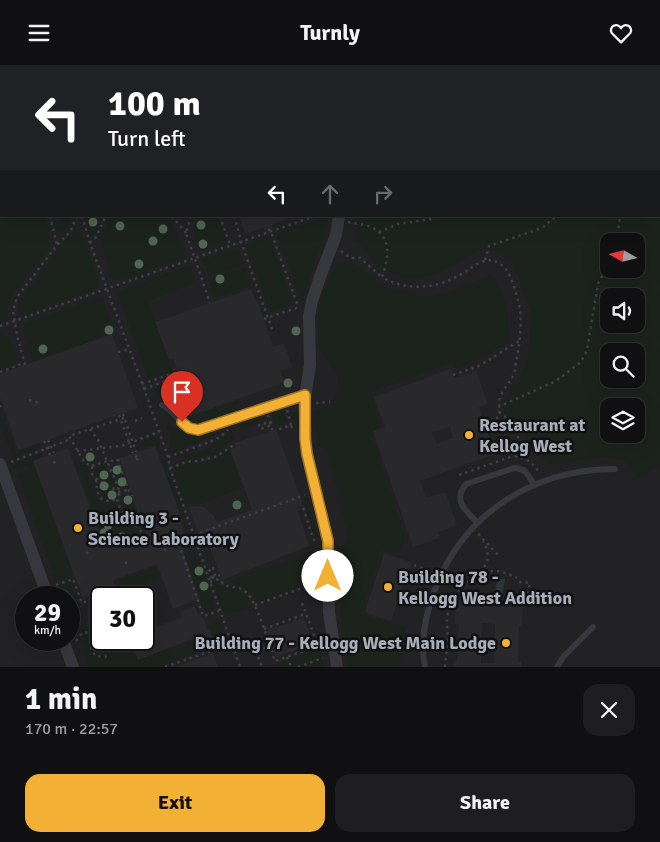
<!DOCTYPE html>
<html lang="en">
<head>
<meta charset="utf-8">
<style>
	:root { --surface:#101012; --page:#1e1e20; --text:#f1f3f6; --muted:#9c9d9f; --line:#303032; --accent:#f2b134 }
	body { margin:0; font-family:Signika,sans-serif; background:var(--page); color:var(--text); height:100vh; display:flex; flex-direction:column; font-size:19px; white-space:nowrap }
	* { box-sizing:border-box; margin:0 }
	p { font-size:16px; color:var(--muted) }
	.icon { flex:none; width:28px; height:28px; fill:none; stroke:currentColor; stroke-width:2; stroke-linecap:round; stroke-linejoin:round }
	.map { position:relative; height:602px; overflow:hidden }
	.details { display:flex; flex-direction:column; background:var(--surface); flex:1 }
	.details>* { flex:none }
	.top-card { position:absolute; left:0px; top:0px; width:660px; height:152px; box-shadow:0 5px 20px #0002,0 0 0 1px var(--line); background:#202124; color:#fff; overflow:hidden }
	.needle { width:32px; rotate:278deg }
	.fabs { position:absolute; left:600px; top:168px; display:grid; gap:10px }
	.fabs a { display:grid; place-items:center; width:45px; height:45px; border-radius:10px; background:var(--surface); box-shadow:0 5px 20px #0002,0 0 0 1px var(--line); font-size:25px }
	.speed { position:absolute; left:15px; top:521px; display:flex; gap:10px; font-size:25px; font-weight:700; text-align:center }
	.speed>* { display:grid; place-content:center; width:65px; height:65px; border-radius:50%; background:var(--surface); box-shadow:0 5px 20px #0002,0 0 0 1px var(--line); line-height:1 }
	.speed small { font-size:12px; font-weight:400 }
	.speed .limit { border:2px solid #111; border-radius:8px; background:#fff; color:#111 }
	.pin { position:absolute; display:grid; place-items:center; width:42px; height:42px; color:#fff; margin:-51px -21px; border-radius:50% 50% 50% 0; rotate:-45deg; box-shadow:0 0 5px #0007 }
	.pin .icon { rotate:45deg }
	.me { position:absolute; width:55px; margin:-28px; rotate:0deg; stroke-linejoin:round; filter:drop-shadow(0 0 4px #0008) }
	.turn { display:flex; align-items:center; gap:18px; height:105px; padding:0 25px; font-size:22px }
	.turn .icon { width:65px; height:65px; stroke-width:2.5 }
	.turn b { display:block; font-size:35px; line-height:42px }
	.lanes { display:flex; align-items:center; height:48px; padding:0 25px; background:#0003; justify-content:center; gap:25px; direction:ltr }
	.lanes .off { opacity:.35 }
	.round { display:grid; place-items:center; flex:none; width:52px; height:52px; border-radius:15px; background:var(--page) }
	.headline { display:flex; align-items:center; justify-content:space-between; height:85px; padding:0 25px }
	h1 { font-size:30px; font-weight:700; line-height:38px }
	.cta { display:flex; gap:10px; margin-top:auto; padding:10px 25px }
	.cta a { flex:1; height:58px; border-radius:15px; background:var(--accent); color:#111; font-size:20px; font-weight:700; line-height:58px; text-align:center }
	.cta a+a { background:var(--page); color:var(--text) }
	header { display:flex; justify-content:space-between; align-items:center; height:65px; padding:0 25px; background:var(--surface); font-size:22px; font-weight:700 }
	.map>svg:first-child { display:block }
	.built { fill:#222225; fill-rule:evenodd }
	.green { fill:#1c231d; fill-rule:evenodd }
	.water { fill:#2c353c }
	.building { fill:#29292c; fill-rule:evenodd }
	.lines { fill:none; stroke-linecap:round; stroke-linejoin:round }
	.path { stroke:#3d3f44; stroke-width:2.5; stroke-dasharray:2.5 4; stroke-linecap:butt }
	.service { stroke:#37383d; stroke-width:6 }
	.minor { stroke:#37383d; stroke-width:12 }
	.path-bridge { stroke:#3d3f44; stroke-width:2.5; stroke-dasharray:2.5 4; stroke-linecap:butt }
	.tree { fill:#506452 }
	.route-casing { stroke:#9d7322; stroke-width:12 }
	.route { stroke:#f2b134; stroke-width:9 }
	.poi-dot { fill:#f2b134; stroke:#111113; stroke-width:2 }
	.labels { text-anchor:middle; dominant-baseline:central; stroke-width:5; stroke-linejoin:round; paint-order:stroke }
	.poi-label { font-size:18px; font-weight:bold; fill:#a8adb8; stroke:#111113; text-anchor:start }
</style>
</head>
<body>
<header><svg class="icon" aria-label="menu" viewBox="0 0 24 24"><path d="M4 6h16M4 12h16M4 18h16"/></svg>Turnly<svg class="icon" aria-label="heart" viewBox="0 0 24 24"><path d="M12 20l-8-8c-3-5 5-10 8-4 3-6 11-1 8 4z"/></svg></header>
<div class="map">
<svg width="660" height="602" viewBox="0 0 660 602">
	<rect width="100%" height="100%" fill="#161618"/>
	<!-- built -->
	<path class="built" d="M0 0H660V602H0ZM1 1H659V151H1ZM609 176H636V204H609ZM609 231H636V259H609ZM609 286H636V314H609ZM609 341H636V369H609ZM26 532H69V575H26ZM101 532H144V575H101Z"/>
	<!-- green -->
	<path class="green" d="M660 39V401L638 413 625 396 604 392 552 399 528 384 525 365 504 347V337L520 312 529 290 531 249 514 199 499 186 481 185 433 211 406 212 388 208 377 202 357 175 361 151H659V40ZM609 176H636V204H609ZM609 231H636V259H609ZM609 286H636V314H609ZM609 341H636V369H609Z
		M0 119 1 120V151H44C47 162 53 174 48 184L11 232 8 243V253L0 258Z
		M60 151H71L69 162 63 166 58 165 56 160 59 156Z
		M86 151H103L93 169H91C87 163 90 157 86 151Z
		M114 151H164C177 161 180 175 185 190L184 193 122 215 114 214 100 175 105 163Z
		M198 151H217L226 176 225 178 202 186 198 185C195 173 191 163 198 151Z
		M325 152 328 155 327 161 303 235 301 237 277 169Z
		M75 167 80 168 82 172 98 215 96 224 24 250 20 249 17 242 19 237 69 171 72 168Z
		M269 172 293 239 270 247 246 180Z
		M238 183 244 200 208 211 205 202 206 200H203L202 195Z
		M337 197H348L360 202 383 222 430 232 452 226 493 209 507 242 509 277 474 297 456 304 453 297 371 327 381 360 371 367 405 472 399 488 381 485 361 549 406 563 400 595 401 602H347C342 563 337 524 337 484L346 479 348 469 328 387 318 381 315 346 331 339 338 326 337 309 320 284 317 266 318 250 321 233Z
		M190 200 195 217 149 236 155 257 173 306 148 314 118 229 122 226Z
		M244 202 251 221 215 233 208 214Z
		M101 233 104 236 110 256 105 258 101 264 102 272 33 297 23 266 24 259 95 234Z
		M0 267H3L10 274 19 299 10 302 8 298 10 302 0 306Z
		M177 316 190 351 238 336 242 345 200 359H194L172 336 158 333 154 324Z
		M291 344H294C299 350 299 355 298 363L294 362Z
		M283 345 286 355 284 360 276 361 271 348Z
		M264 350 266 355 239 365 237 359Z
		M0 353H3L16 387 39 379 41 383 13 392 0 358Z
		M170 359 187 368 196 370H201L213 367 215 371 206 375 170 388 169 380 170 375 167 360Z
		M231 365 234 375C224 380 217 389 206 393 198 395 189 394 181 396L179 392C187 389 195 389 202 386 213 383 223 373 231 365Z
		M156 372 186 454 183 455 156 380 144 383 142 377Z
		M229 385 243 422 201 439 189 437 185 438 173 404 186 400 207 397 218 392Z
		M41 387 42 391 33 396 73 510 56 516 18 410 30 405 28 400 16 404 14 399Z
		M80 397C91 403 91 405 88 417L94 420 96 429 102 442 93 445 76 398Z
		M116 399 118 400 125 421 122 424H121C119 417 112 407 114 400Z
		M102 401C108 405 113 413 114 420 110 419 96 411 93 408L94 404 97 402Z
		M97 418C105 419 112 425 113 433L106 434 101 428Z
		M123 429 128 430 132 434 143 464C133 455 121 447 121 433Z
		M307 433 317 471 315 474 304 435Z
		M110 439H115L124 454 135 463 140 470 107 482 94 446Z
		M191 484 196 487 216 543 205 547 184 486Z
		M312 485 317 499 318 511 313 517 258 537C254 534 253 530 250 527 244 521 234 519 227 518L255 506 280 499Z
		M156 501 159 511 145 517 146 519 123 527 119 516Z
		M216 516H218C224 525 235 520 243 527 248 530 250 536 252 541L240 546 224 548 213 517Z
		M70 518 83 548 82 552C78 554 75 554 71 552L69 547V532H64L60 522Z
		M220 552 228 576 221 578 219 572 215 574 212 565 214 563 213 560 216 556V553Z
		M101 556V575H130L137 595 192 576 198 588 157 602H89L77 568V566Z
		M218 575 219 579 201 587 199 582Z
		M319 583 321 585 324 602H268Z"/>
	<!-- water -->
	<path class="water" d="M497 514H505L502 530H495C495 524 497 520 497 514Z"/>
	<!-- building -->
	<path class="building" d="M239 151H293L272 160 273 163 264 166 263 163 245 169Z
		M251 224 256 236 257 235 273 282 284 278 292 302 280 306 285 317 190 351 172 303 176 302 173 294 169 295 155 257Z
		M112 269 138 343 18 385 0 333V309Z
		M451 304 454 313 476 306 488 339 479 342 495 389 420 416 426 433 445 427 457 460 438 467 440 473 413 482 373 366 385 362 374 332ZM450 362 453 373 436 379 432 368Z
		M276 364 303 440 297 443 309 481 222 515 207 475 198 477 197 472 199 471 189 442 197 441 204 442 214 451 217 457 252 445 230 384 236 382 235 378Z
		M155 381 183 457H181L186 471 179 474 199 534 173 544 157 499 113 515 116 522 83 534 33 396 68 383 105 484 145 469 120 393Z
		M384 488 411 497 391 556 365 547Z
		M456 534 523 536 522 561H519L518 597H521V602H453L454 596H457L459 560 455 559ZM482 558 495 559 494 598H481Z
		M195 541 198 549 200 548 203 554 204 553 207 565 210 564 213 574 195 581 192 574 138 595 134 585 138 583 135 575H144V567L182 552 180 547Z
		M302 552V553H304L314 579 275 592 266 566 281 561V560L288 559 287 558 289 557 290 558 294 556 293 555 296 554V556L300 554V553Z
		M213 588 218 602H175Z"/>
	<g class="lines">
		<!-- path -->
		<path class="path" d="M29 0 30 1
			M168 0 169 1
			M255 0V1
			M272 0V1
			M466 0 467 1
			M492 0 498 1
			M611 0 613 1
			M209 1V0
			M236 1V0
			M315 1 318 0
			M593 1 597 0
			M616 1 617 0
			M659 10 660 8
			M659 16 660 17
			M0 55 1 57
			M659 65 660 64
			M0 66 1 65
			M0 112 1 113
			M50 151 57 180
			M82 151 90 178 146 329 168 392 170 403 240 602
			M172 151 186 168
			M191 151 186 168 210 238
			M220 151 230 180
			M234 151 239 168 241 177 273 267
			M348 157C358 159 372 160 379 167 392 179 387 198 382 212 405 226 435 224 458 211 467 207 474 199 484 196 493 193 503 199 507 206 512 213 519 237 520 245 522 263 519 281 516 298 515 313 508 317 502 328 497 336 500 343 499 351L494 355 485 359
			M268 164 271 167 298 241
			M379 167 398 159 432 154 438 151
			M617 176 620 151
			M90 178 96 172 106 151
			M341 186 351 193H360L382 212
			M485 195 489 181 542 163 556 151
			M264 254 299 242
			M0 261 315 151
			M118 287 130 284
			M25 300 17 270 13 246 17 232 57 180 70 167 77 151
			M0 307 24 298
			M453 310 479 301 519 276
			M142 319 174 308
			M144 324 176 312
			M29 335 39 338
			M316 338 330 337
			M0 340 1 344
			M498 342 556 316 581 297 587 285 598 219 602 211 609 201
			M287 345 291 360
			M499 347 516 361 518 365V392
			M123 349 136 387
			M268 350 272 360 260 364 259 360 270 357
			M124 353 69 371 83 395 85 398 92 401V409L96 414 120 427 131 424
			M135 356 142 353
			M90 364 98 375 116 417 120 427 117 434 120 443 125 450 142 467 143 470
			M279 364 291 360 293 366
			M48 375 54 388
			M77 386 121 381 159 367
			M135 391 138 393
			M168 392 212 376 220 372 228 365
			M117 394 129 426 132 431
			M136 394 139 395
			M11 397 71 374
			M53 397 57 398
			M92 401 107 396 121 395
			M170 403 186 397 198 396 215 392 234 380
			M459 410 513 391C526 393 534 398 540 409
			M96 414C97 430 99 440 117 434
			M303 443 315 478
			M480 469 479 470 499 491
			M194 470 305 430
			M179 479 203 551 219 546
			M175 480 195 474
			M164 484 167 486
			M86 487 89 489
			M125 497 128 499
			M414 500 433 507
			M482 508C483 503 485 501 487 497 489 489 486 483 483 476
			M212 513 209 504 213 503 216 515
			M210 517 219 514C220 515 223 519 224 520 232 523 239 521 246 527 257 536 269 580 275 596L318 581
			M519 517 530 518 528 528V535L526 540
			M56 520 73 514 82 538 119 525
			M302 538 318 581 322 586
			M255 540 313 519 318 516
			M264 564 305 549
			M101 566C94 570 92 576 91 585L96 591 105 592 110 586V578L108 575
			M120 575 124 580H135L133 575
			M76 576 82 568 91 567 101 571
			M256 586 262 602
			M287 592 291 602
			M165 602 231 579
			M298 602 323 593
			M445 602C445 594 447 587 448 579 448 567 445 555 449 544 453 527 477 505 495 506 502 506 510 510 517 513"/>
		<!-- service -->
		<path class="service" d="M162 340C173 344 178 358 189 363 192 364 195 364 198 365L305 330
			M478 458C466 446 452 436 466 419L514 403C527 404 528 410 534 420
			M425 602C420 576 425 552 434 527 462 449 533 404 615 404
			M557 602 564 591 593 562"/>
		<!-- minor -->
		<path class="minor" d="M340 1V0
			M0 399 48 532
			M63 575 73 602
			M337 602 329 547 328 476 307 389 304 339 310 300 309 251 312 236 320 212 336 170 339 151"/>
		<!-- path-bridge -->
		<path class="path-bridge" d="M119 350 133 388
			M270 357 272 365
			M44 376 50 390
			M212 513 220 510
			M251 588 271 581"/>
	</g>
	<!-- trees -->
	<g class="tree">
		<circle cx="93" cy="157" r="4.5"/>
		<circle cx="201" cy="160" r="4.5"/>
		<circle cx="120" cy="161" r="4.5"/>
		<circle cx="163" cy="164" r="4.5"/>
		<circle cx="153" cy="176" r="4.5"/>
		<circle cx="203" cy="179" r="4.5"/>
		<circle cx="139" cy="199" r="4.5"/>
		<circle cx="220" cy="214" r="4.5"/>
		<circle cx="109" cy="265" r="4.5"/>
		<circle cx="296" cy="266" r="4.5"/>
		<circle cx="43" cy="284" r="4.5"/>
		<circle cx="288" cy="318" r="4.5"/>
		<circle cx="90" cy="392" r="4.5"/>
		<circle cx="117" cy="405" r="4.5"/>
		<circle cx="104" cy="410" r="4.5"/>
		<circle cx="122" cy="417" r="4.5"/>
		<circle cx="104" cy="421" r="4.5"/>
		<circle cx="112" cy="430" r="4.5"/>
		<circle cx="128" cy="435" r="4.5"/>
		<circle cx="237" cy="440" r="4.5"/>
		<circle cx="100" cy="456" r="4.5"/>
		<circle cx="108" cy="460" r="4.5"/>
		<circle cx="104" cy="468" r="4.5"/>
		<circle cx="122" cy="472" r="4.5"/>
		<circle cx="199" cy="506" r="4.5"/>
		<circle cx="204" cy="521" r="4.5"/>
	</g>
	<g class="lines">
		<!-- route casing -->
		<g class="route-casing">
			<path id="route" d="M182 357 189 363 198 365 305 330V374L307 389 328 476V511"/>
		</g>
		<!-- route -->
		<use href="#route" class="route"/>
	</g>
	<!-- markers -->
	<g class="poi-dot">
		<circle cx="469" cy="370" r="5"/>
		<circle cx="78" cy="463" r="5"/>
		<circle cx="388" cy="522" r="5"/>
		<circle cx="506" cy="578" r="5"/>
	</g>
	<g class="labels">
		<!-- poi labels -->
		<g class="poi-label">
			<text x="479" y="360">Restaurant at<tspan x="479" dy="21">Kellog West</tspan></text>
			<text x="88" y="453">Building 3 -<tspan x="88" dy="21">Science Laboratory</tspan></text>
			<text x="398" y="512">Building 78 -<tspan x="398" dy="21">Kellogg West Addition</tspan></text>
			<text x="496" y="578" text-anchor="end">Building 77 - Kellogg West Main Lodge</text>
		</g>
	</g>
</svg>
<div class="fabs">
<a><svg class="needle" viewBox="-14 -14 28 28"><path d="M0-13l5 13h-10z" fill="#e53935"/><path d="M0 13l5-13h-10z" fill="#9c9d9f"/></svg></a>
<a><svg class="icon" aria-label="sound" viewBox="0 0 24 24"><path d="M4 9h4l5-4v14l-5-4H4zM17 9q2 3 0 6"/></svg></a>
<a><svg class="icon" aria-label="search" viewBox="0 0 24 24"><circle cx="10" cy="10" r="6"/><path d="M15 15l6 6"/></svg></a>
<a><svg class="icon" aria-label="layers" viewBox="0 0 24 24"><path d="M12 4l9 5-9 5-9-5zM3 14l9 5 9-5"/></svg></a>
</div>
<div class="speed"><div>29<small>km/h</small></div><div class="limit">30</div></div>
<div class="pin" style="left:182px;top:357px;background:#d93025"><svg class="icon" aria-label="arrive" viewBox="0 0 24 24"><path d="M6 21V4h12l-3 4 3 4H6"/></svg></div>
<svg class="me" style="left:328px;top:511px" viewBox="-20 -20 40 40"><circle r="19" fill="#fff"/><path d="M0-13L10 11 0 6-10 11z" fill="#f2b134"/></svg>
<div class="top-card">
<div class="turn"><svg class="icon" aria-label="left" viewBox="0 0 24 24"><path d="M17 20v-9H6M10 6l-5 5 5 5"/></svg><div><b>100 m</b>Turn left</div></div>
<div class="lanes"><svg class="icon" aria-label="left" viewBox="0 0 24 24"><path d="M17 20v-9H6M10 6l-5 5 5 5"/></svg><svg class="icon off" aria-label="ahead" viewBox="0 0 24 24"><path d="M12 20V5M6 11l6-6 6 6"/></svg><svg class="icon off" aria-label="right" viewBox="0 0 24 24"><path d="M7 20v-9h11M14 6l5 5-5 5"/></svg></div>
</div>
</div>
<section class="details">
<div class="headline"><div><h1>1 min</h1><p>170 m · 22:57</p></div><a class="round"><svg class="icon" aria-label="close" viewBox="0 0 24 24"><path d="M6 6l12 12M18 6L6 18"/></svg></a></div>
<div class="cta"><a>Exit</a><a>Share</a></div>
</section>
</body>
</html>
